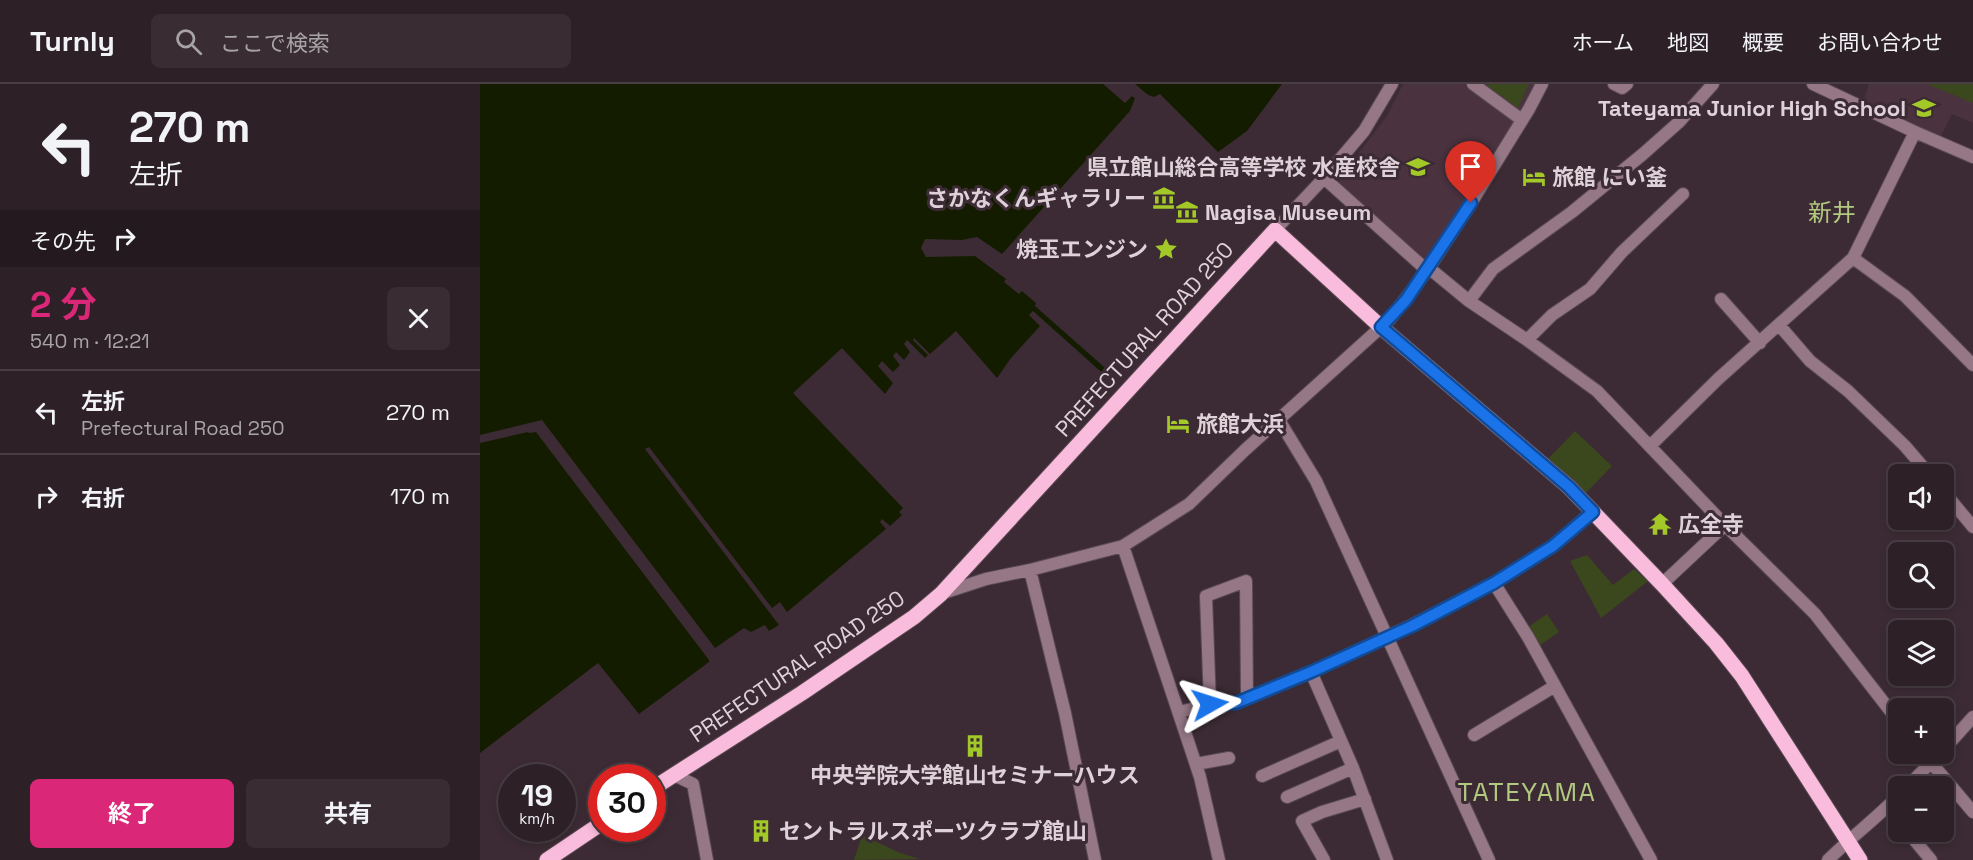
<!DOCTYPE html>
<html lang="ja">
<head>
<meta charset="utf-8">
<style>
	:root { --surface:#2d2027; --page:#392d33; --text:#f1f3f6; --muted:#a7a3a7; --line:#483e44; --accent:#db2777 }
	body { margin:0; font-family:"Space Grotesk","Noto Sans JP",sans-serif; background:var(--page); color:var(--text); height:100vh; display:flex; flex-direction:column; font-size:22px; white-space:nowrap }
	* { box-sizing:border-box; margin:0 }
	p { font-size:20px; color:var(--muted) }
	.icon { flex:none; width:33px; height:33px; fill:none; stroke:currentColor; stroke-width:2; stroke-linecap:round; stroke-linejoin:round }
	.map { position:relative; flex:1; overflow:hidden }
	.drawer { display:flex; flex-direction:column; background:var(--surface); width:480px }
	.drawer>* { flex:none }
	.top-card { background:#2d2027; color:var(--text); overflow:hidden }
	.buttons { position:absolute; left:1408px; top:380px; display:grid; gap:12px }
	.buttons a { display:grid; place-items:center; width:66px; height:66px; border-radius:9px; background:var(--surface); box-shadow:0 3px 9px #0003,0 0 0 2px var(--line); font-size:30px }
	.speed { position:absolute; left:18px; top:680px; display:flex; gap:12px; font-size:30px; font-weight:700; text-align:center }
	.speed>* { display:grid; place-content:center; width:78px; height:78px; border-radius:50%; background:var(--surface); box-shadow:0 3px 9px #0003,0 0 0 2px var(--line); line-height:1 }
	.speed small { font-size:15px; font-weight:400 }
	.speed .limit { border:9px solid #d22; background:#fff; color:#111 }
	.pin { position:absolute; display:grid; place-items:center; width:51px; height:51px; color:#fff; margin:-62px -26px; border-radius:50% 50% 50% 0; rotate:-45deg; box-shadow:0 0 6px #0007 }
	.pin .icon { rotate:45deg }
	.me { position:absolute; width:66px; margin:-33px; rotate:84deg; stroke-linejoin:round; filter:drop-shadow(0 0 4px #0008) }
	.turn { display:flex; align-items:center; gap:21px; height:126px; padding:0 30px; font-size:27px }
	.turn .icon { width:78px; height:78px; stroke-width:2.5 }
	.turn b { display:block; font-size:42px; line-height:51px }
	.then { display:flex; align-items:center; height:57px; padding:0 30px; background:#0003; gap:12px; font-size:22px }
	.round { display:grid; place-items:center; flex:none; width:63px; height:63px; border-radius:9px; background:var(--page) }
	.summary { display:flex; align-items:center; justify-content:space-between; height:102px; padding:0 30px }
	h1 { font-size:36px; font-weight:700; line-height:45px; color:var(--accent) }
	.cta { display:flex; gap:12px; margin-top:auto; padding:12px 30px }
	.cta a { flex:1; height:69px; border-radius:9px; background:var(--accent); color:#fff; font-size:24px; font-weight:700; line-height:69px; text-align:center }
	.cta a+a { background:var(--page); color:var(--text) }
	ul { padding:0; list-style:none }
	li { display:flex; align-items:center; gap:18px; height:84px; padding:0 30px; border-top:2px solid var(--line) }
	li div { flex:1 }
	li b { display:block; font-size:22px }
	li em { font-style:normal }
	header { display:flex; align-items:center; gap:36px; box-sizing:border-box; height:84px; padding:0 30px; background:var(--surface); border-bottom:2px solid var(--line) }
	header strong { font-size:28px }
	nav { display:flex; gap:33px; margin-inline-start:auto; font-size:21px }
	.search { width:420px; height:54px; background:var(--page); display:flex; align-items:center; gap:15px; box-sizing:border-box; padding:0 21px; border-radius:9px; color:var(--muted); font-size:22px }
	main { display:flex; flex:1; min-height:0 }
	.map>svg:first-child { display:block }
	.built { fill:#4a323f }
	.green { fill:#3b471d }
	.water { fill:#141c00 }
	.pier { fill:#3c2b34 }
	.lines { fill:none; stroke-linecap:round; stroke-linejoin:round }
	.minor-casing { stroke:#594952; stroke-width:14 }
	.major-casing { stroke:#594952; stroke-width:17 }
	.minor { stroke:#957786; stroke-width:12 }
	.major { stroke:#f9bcdc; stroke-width:15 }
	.route-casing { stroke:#114b97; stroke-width:15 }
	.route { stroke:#1a73e8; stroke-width:10 }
	.labels { text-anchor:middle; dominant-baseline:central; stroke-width:6; stroke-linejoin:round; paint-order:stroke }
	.poi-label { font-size:22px; font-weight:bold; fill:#ded2d8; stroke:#3c2b34; text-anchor:start }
	.street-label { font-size:22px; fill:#ded2d8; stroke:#3c2b34 }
	.neighbourhood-label { font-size:24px; fill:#b2c980; stroke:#3c2b34 }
	.quarter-label { font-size:26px; letter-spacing:1.5px; fill:#b2c980; stroke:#3c2b34 }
</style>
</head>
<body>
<header>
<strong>Turnly</strong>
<div class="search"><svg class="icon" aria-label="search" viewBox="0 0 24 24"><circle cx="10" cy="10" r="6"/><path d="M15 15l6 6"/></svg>ここで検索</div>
<nav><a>ホーム</a><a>地図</a><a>概要</a><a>お問い合わせ</a></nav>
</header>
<main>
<section class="drawer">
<div class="top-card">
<div class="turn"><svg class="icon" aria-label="left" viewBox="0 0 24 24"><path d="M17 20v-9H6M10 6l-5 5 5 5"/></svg><div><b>270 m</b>左折</div></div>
<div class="then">その先<svg class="icon" aria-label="right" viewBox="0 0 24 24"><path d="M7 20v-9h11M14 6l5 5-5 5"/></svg></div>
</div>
<div class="summary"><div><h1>2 分</h1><p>540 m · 12:21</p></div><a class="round"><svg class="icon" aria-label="close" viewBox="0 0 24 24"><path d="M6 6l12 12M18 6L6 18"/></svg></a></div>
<ul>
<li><svg class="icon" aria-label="left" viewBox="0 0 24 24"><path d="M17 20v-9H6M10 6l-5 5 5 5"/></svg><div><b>左折</b><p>Prefectural Road 250</p></div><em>270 m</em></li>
<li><svg class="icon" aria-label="right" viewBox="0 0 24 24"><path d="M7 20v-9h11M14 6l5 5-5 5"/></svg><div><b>右折</b></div><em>170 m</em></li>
</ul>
<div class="cta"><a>終了</a><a>共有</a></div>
</section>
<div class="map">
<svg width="1493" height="776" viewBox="0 0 1493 776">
	<rect width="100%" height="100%" fill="#3c2b34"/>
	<!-- built -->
	<path class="built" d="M923 0H1055L1040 28 948 176 942 177 938 175 859 98 862 91 907 32Z
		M1389 0H1493V39L1472 30 1459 56 1383 18Z"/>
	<!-- green -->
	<path class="green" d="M1005 0H1049L1038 24Z
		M1447 0H1493V19Z
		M1095 347 1132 382 1105 410 1068 375Z
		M1107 471 1133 501 1154 485 1168 497 1121 534 1090 477Z
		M1067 530 1079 548 1060 561 1048 543Z
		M382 751 420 769 440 775 374 776Z"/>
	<!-- water -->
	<path class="water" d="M0 0H802L767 47 738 68 680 10 674 13 666 10 655 14 650 27 522 170 497 153 482 156 445 155 441 164 446 173 495 172 526 195 524 198 539 210 542 207 556 219 555 222 632 290 628 294 553 227 549 231 560 242 531 274 517 294 476 247 450 270 434 254 433 256 448 271 445 274 427 256 424 260 430 268 424 276 416 268 413 272 420 281 413 288 402 277 398 282 413 299 405 310 362 264 313 309 423 424 419 428 422 431 410 442 402 435 400 438 406 445 307 528 300 518 292 524 169 363 165 365 299 541 289 547 285 541 271 548 264 544 235 564 62 336 0 351Z
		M48 348 49 349 56 348 229 576V578L159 630 118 579 0 669V359Z"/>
	<!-- pier -->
	<path class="pier" d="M623 0H655L673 15 666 13 657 16 652 12 645 19Z"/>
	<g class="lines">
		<!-- minor casing -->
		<g class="minor-casing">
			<path id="minor" d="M993 0 1042 36
				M1134 0 1142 4 1147 0
				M1333 0 1435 48 1493 73
				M844 94 941 181 949 184 989 217 1047 256 1117 307 1245 441 1335 530 1419 638
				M795 146 844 94 884 47 912 0
				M1373 174 1425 212 1493 281
				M1241 215 1280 259
				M989 217 1013 185 1092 128 1163 70 1199 38 1233 0
				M1299 241 1330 277 1368 307 1425 362 1449 390
				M1047 256 1072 231 1110 205 1142 168 1203 110
				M799 336 836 397 1009 776
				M1170 362 1238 295 1373 174 1435 48
				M1464 408 1493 443
				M643 462 720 693 739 776
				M550 486 585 629 615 776
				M1014 499 1048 553 1171 776
				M1182 500 1245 441
				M463 509 506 495 550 486 643 462 709 420 765 366 910 235 949 184 991 119 1049 25 1062 0
				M831 588 873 684 907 776
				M730 620 726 512 766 497 767 613
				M700 628 730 620 756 619 831 588 932 541 1014 499 1073 462 1113 427
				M994 651 1075 602
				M1464 665 1493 633
				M1443 669 1493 728
				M716 680 749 674
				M194 691 213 700 227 776
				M782 692 861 657
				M1428 702 1460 669
				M807 713 873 684
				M1408 724 1419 738
				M1427 747 1451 776
				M844 776 822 737 842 728 885 715
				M1348 776C1371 753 1397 734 1419 711"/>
		</g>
		<!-- major casing -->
		<g class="major-casing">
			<path id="major" d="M172 705 322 609 434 533 461 510 795 146 901 243 1089 403 1182 500 1236 559 1262 592 1380 776
				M67 776 122 739"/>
		</g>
		<!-- minor -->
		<use href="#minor" class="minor"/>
		<!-- major -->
		<use href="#major" class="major"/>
	</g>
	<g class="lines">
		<!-- route casing -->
		<g class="route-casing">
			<path id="route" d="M730 620 756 619 831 588 932 542 1014 499 1073 462 1113 428 1089 403 901 243 926 216 991 119"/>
		</g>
		<!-- route -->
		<use href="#route" class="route"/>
	</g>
	<!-- icons -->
	<defs>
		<g id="school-bare" transform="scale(1.8)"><path d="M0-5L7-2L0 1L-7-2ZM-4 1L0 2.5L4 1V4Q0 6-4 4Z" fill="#a2c928" stroke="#3c2b34" stroke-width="2.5" paint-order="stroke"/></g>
		<g id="hotel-bare" transform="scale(1.8)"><path d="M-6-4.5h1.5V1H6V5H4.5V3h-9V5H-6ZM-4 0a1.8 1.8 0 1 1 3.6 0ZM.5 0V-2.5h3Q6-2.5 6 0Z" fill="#a2c928" stroke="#3c2b34" stroke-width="2.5" paint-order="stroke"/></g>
		<g id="museum-bare" transform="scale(1.8)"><path d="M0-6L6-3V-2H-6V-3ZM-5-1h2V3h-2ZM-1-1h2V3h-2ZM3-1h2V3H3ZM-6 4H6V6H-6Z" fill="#a2c928" stroke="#3c2b34" stroke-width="2.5" paint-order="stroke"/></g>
		<g id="sight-bare" transform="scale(1.8)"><path d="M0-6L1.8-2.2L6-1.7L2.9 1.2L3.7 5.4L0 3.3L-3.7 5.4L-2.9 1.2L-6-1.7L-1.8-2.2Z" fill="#a2c928" stroke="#3c2b34" stroke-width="2.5" paint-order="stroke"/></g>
		<g id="temple-bare" transform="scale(1.8)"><path d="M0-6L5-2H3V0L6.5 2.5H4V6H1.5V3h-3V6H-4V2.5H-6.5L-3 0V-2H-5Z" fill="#a2c928" stroke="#3c2b34" stroke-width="2.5" paint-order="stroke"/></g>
		<g id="building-bare" transform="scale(1.8)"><path d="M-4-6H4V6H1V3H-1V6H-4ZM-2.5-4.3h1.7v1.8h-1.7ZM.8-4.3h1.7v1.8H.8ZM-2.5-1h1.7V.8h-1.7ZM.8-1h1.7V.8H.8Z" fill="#a2c928" stroke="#3c2b34" stroke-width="2.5" paint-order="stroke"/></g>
	</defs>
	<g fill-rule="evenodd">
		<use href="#school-bare" x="1444" y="24"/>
		<use href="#school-bare" x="938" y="83"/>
		<use href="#hotel-bare" x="1054" y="93"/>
		<use href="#museum-bare" x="684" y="114"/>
		<use href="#museum-bare" x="707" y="128"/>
		<use href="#sight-bare" x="686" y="165"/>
		<use href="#hotel-bare" x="698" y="340"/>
		<use href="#temple-bare" x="1180" y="440"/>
		<use href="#building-bare" x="495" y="662"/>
		<use href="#building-bare" x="281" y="747"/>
	</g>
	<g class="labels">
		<!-- poi labels -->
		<g class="poi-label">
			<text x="1426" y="24" text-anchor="end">Tateyama Junior High School</text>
			<text x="920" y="83" text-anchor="end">県立館山総合高等学校 水産校舎</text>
			<text x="1072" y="93">旅館 にい釜</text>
			<text x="666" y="114" text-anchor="end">さかなくんギャラリー</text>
			<text x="725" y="128">Nagisa Museum</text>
			<text x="668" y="165" text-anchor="end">焼玉エンジン</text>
			<text x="716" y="340">旅館大浜</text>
			<text x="1198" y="440">広全寺</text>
			<text x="495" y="691" text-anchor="middle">中央学院大学館山セミナーハウス</text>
			<text x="299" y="747">セントラルスポーツクラブ館山</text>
		</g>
		<!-- street labels -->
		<g class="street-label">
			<text transform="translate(664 255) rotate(-48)">PREFECTURAL ROAD 250</text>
			<text transform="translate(317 582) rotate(-34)">PREFECTURAL ROAD 250</text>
		</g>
		<!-- neighbourhood labels -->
		<g class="neighbourhood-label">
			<text x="1352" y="128">新井</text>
		</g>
		<!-- quarter labels -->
		<g class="quarter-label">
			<text x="1047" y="708">TATEYAMA</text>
		</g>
	</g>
</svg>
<div class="buttons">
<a><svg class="icon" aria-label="sound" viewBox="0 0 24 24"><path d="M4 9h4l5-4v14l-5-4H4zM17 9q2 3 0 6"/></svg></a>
<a><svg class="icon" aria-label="search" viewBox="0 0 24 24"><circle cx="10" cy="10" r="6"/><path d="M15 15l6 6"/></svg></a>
<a><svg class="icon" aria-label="layers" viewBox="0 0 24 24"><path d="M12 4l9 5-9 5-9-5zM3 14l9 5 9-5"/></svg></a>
<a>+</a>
<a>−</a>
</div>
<div class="speed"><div>19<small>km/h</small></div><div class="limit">30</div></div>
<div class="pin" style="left:991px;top:119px;background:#d93025"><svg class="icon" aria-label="arrive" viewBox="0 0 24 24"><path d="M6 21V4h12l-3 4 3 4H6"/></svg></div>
<svg class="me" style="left:730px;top:620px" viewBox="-20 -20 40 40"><path d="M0-17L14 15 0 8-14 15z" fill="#1a73e8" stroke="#fff" stroke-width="4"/></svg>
</div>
</main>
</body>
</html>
